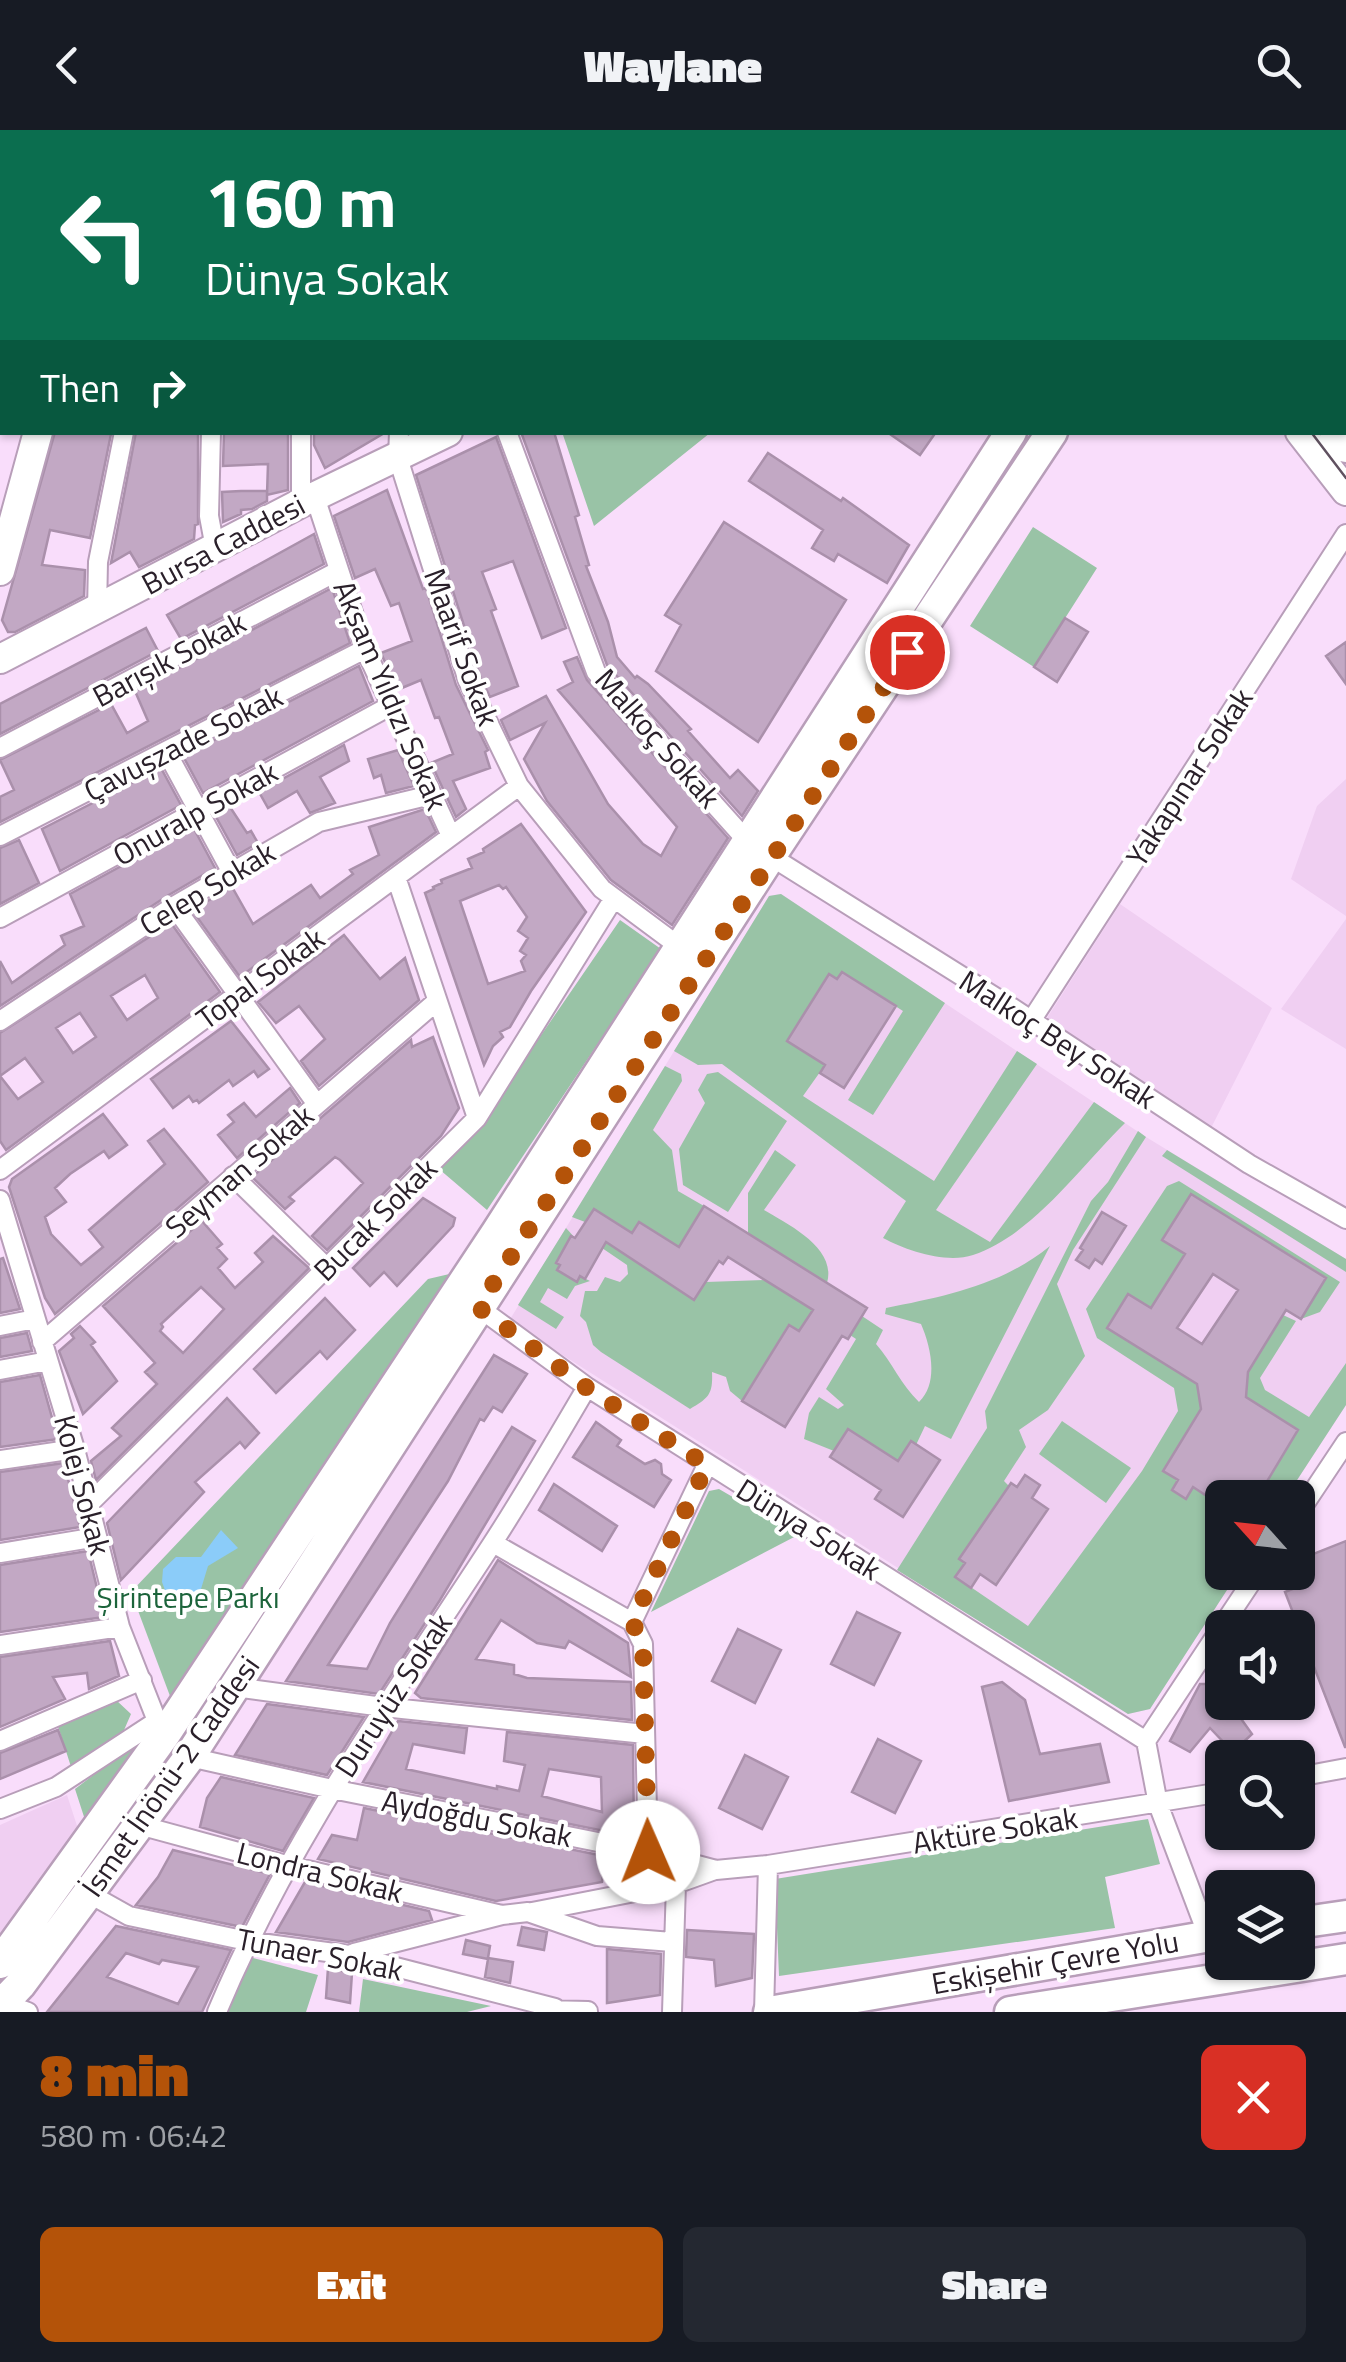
<!DOCTYPE html>
<html lang="en">
<head>
<meta charset="utf-8">
<style>
	:root { --surface:#171b24; --page:#242831; --text:#f1f3f6; --muted:#9ea1a6; --accent:#b45309 }
	body { margin:0; font-family:"Titillium Web",sans-serif; background:var(--page); color:var(--text); height:100vh; display:flex; flex-direction:column; font-size:38px; white-space:nowrap }
	* { box-sizing:border-box; margin:0 }
	p { font-size:32px; color:var(--muted) }
	.icon { flex:none; width:55px; height:55px; fill:none; stroke:currentColor; stroke-width:2; stroke-linecap:round; stroke-linejoin:round }
	.map { position:relative; height:1882px; overflow:hidden }
	.details { display:flex; flex-direction:column; background:var(--surface); flex:1 }
	.details>* { flex:none }
	.top-card { position:absolute; left:0px; top:0px; width:1348px; height:305px; box-shadow:0 2px 8px #0004; background:#0b6e4f; color:#fff; overflow:hidden }
	.needle { width:65px; rotate:297deg }
	.tools { position:absolute; left:1205px; top:1350px; display:grid; gap:20px }
	.tools a { display:grid; place-items:center; width:110px; height:110px; border-radius:15px; background:var(--surface); box-shadow:0 2px 8px #0004; font-size:50px }
	.pin { position:absolute; display:grid; place-items:center; width:85px; height:85px; color:#fff; margin:-42px; border:5px solid #fff; border-radius:50%; box-shadow:0 2px 10px #0007 }
	.me { position:absolute; width:110px; margin:-55px; rotate:359deg; stroke-linejoin:round; filter:drop-shadow(0 0 8px #0008) }
	.turn { display:flex; align-items:center; gap:35px; height:210px; padding:0 40px; font-size:45px }
	.turn .icon { width:130px; height:130px; stroke-width:2.5 }
	.turn b { display:block; font-size:70px; line-height:85px }
	.then { display:flex; align-items:center; height:95px; padding:0 40px; background:#0003; gap:20px; font-size:38px }
	.round { display:grid; place-items:center; flex:none; width:105px; height:105px; border-radius:15px; background:var(--page) }
	.headline { display:flex; align-items:center; justify-content:space-between; height:170px; padding:0 40px }
	h1 { font-size:60px; font-weight:800; line-height:75px; color:var(--accent) }
	.action { display:flex; gap:20px; margin-top:auto; padding:20px 40px }
	.action a { flex:1; height:115px; border-radius:15px; background:var(--accent); color:#fff; font-size:40px; font-weight:800; line-height:115px; text-align:center }
	.action a+a { background:var(--page); color:var(--text) }
	header { display:flex; justify-content:space-between; align-items:center; height:130px; padding:0 40px; background:var(--surface); font-size:45px; font-weight:800 }
	.map>svg:first-child { display:block }
	.built { fill:#f0cff2 }
	.green { fill:#99c3a6 }
	.water { fill:#8bccf9 }
	.building { fill:#c2a8c4; stroke:#aa90ab; stroke-width:2.5; fill-rule:evenodd }
	.lines { fill:none; stroke-linecap:round; stroke-linejoin:round }
	.minor-casing { stroke:#b89eb9; stroke-width:22 }
	.secondary-casing { stroke:#b89eb9; stroke-width:32 }
	.primary-casing { stroke:#b89eb9; stroke-width:35 }
	.trunk-casing { stroke:#b89eb9; stroke-width:35 }
	.minor { stroke:#fff; stroke-width:18 }
	.secondary { stroke:#fff; stroke-width:28 }
	.primary { stroke:#fff; stroke-width:30 }
	.trunk { stroke:#fff; stroke-width:30 }
	.tram { stroke:#605160; stroke-width:2.5 }
	.route { stroke:#b45309; stroke-width:18; stroke-dasharray:0 32.4 }
	.labels { text-anchor:middle; dominant-baseline:central; stroke-width:8; stroke-linejoin:round; paint-order:stroke }
	.street-label { font-size:30px; fill:#2a202a; stroke:#fff }
	.park-label { font-size:30px; fill:#1c643b; stroke:#fff }
</style>
</head>
<body>
<header><svg class="icon" aria-label="back" viewBox="0 0 24 24"><path d="M15 5l-7 7 7 7"/></svg>Waylane<svg class="icon" aria-label="search" viewBox="0 0 24 24"><circle cx="10" cy="10" r="6"/><path d="M15 15l6 6"/></svg></header>
<div class="map">
<svg width="1346" height="1882" viewBox="0 0 1346 1882">
	<rect width="100%" height="100%" fill="#f9ddfb"/>
	<!-- built -->
	<path class="built" d="M1346 649V786L1291 749 1317 676Z
		M781 764 1146 1007 1346 1129V1275L1286 1367 1222 1368V1442L1238 1443 1150 1579 1128 1584 509 1191 769 766Z
		M1120 774 1272 878 1211 998 1047 888Z
		M1346 789V919L1281 879Z
		M67 1665 81 1708 0 1809V1695Z"/>
	<!-- green -->
	<path class="green" d="M562 302H710V303L594 396Z
		M1033 397 1097 438 1034 537 970 496Z
		M781 764 945 873 873 985 848 970 903 881 842 842 837 849 829 844 825 935 803 966 934 1051 1017 921 1037 934 936 1080 990 1112 1094 972 1125 993C1081 1036 1033 1105 973 1125 947 1134 907 1121 883 1108L906 1071 722 934 698 935 674 921 769 766Z
		M620 790 661 819 487 1080 439 1039 509 952Z
		M665 936 681 944 682 951 653 1000 672 1020 678 1061 704 1076 690 1099 685 1121 639 1092 620 1121 694 1170 706 1152 766 1150 813 1180 799 1201 788 1195 742 1271 730 1261 726 1247 712 1242C713 1264 709 1268 690 1279L601 1222 593 1215 586 1192 580 1186 585 1161H597L605 1147 620 1152 628 1144 627 1135 602 1118 614 1092 594 1079 585 1092 572 1087Z
		M718 942 787 991 728 1082 683 1055 679 1019 705 973 698 960 707 944Z
		M1138 1001 1146 1007 1073 1120 1057 1154 1085 1226 1048 1280 1019 1300 1026 1317 1004 1351 1009 1356 956 1447 1028 1496 1142 1341 1178 1281 1174 1258 1097 1208 1086 1179 1167 1056 1179 1051 1340 1152 1320 1182 1301 1189 1326 1147 1191 1064 1162 1110 1185 1124 1151 1178 1128 1164 1107 1197 1197 1254 1201 1279 1163 1341 1177 1350 1172 1360 1186 1368 1193 1357 1222 1376V1442L1238 1443 1150 1579 1128 1584 897 1440 987 1298 985 1281 1091 1071 1108 1052Z
		M775 1020 796 1035 764 1080C789 1095 837 1118 827 1153L748 1104V1063Z
		M1167 1020 1346 1129V1142L1162 1026Z
		M566 1098 576 1109 571 1107 556 1133 577 1151 580 1146 590 1151 575 1156 567 1169 548 1158 540 1172 564 1187 556 1199 518 1175Z
		M1050 1116 951 1309 925 1296 916 1315 910 1312 898 1331 848 1299 834 1321 804 1309 809 1283 819 1267 838 1279 844 1275 826 1259 856 1209 850 1205 862 1186 883 1200 876 1214C892 1232 901 1255 919 1272 939 1253 931 1217 921 1194L885 1184 886 1178C946 1166 1002 1155 1050 1116Z
		M458 1142 173 1574 131 1462 428 1149Z
		M1283 1185 1296 1191 1260 1248 1265 1260 1309 1287 1346 1233V1275L1286 1367H1257L1298 1300 1246 1267 1248 1242Z
		M1062 1291 1131 1338 1106 1373 1039 1324Z
		M719 1359 798 1405 651 1482 709 1361Z
		M116 1570 131 1584 121 1607 72 1640 58 1596Z
		M146 1610 87 1696 75 1659 138 1611Z
		M1148 1689 1160 1734 1105 1747 1115 1798 779 1846 775 1749Z
		M249 1827 318 1845 306 1882H226Z
		M363 1849 491 1876 467 1882H359Z"/>
	<!-- water -->
	<path class="water" d="M221 1400 238 1418 208 1436 201 1459 183 1469 166 1463 162 1452 163 1439 176 1427H201Z"/>
	<!-- building -->
	<path class="building" d="M55 302 111 304 90 408 50 400 42 435 85 440 84 466 15 502H8L2 490Z
		M136 302H198V394L195 395 194 409 139 437 130 422 111 433Z
		M224 302H288V360L267 365 268 334 223 336Z
		M314 302H386L325 338 314 315Z
		M521 302H554L579 385 575 387 589 435 586 436 608 492 617 527 635 548 637 546 648 554 691 599 688 601 730 648 738 640 758 661 742 686 607 535Z
		M887 302H936L920 325Z
		M496 307 566 498 542 508 513 431 482 442 496 479 491 481 518 556 490 567 480 546 416 345Z
		M768 323 841 371 843 368 909 415 887 453 838 424 834 431 812 418 823 400 749 351Z
		M387 360 423 459 426 458 456 555 488 620 485 622 490 638 453 651 466 679 456 687 431 633 453 624 439 587 435 588 421 550 397 560 381 523 412 511 399 473 391 476 375 439 355 448 334 386Z
		M241 361H267V371L252 379 241 380V384L223 392 222 362Z
		M724 392 846 470 758 612 656 541 681 495 665 485Z
		M314 404 324 434 181 509 167 485Z
		M332 458 350 513 0 692V667L14 660 0 630 111 574 127 603 148 591 135 561Z
		M1065 488 1088 502 1057 552 1034 537Z
		M146 498 158 521 0 604V574Z
		M1346 512V554L1326 526Z
		M577 527 587 550 728 708 672 795 611 750 547 671 524 629 545 593 510 610 501 590 546 566 608 674 643 714 661 726 677 697 558 560 573 552 564 532Z
		M359 536 373 571 203 663 183 626Z
		M344 615 349 631 320 647 335 673 310 683 297 661 268 678 259 662Z
		M398 620 414 656 386 663 381 645 374 648 368 629Z
		M161 638 181 675 60 741 42 699Z
		M230 677 247 703 251 701 258 713 237 725 215 685Z
		M425 679 436 702 240 847 192 780 232 757 253 794 311 755 320 768 353 744 350 740 379 725 369 697Z
		M521 694 586 782 531 861 510 897 500 902 503 907 493 916 484 935 425 763 434 759 433 757 442 753 441 750 472 738 468 729 484 722 483 719ZM499 755 503 759 506 757 527 787 518 801 528 808 520 821 526 825 521 831 525 841 488 854 460 771Z
		M193 697 215 738 167 766 0 876V831L12 853 65 815 61 806 84 796 70 764Z
		M19 710 39 753 0 774V718Z
		M171 793 220 862 6 1020 0 1011V903ZM145 845 158 868 127 890 111 866ZM80 883 96 907 73 923 56 898ZM25 928 43 952 18 969 0 946Z
		M344 805 380 849 405 828 419 870 319 956 301 931 325 909 299 876 276 893 258 872Z
		M842 842 896 876 844 958 820 943 825 935 787 911 829 844 837 849Z
		M231 891 269 939 258 947 254 941 233 956 229 950 199 973 197 970 193 972 189 966 173 978 151 949Z
		M433 907 459 978 441 1006 327 1120 312 1106 363 1053 340 1030 335 1027 289 1067 294 1071 285 1079 252 1047 411 910 412 917Z
		M290 958 300 973 237 1028 218 1005 234 992 228 985 244 973 256 987Z
		M103 984 127 1015 109 1028 104 1021 70 1044 55 1058 66 1072 45 1087 51 1104 81 1135 103 1117 89 1100 165 1034 148 1011 164 999 208 1052 55 1184 45 1168 9 1057 12 1049Z
		M1191 1064 1326 1148 1301 1189 1286 1180 1248 1242 1246 1267 1298 1300 1257 1368H1222V1376L1193 1357 1186 1369 1172 1360 1178 1350 1163 1341 1201 1279 1197 1254 1107 1198 1128 1164 1151 1178 1185 1124 1162 1110ZM1213 1144 1238 1160 1202 1214 1177 1198Z
		M423 1068 455 1088 453 1096 397 1156 384 1142 370 1156 353 1138Z
		M704 1076 867 1178 848 1209 842 1206 785 1297 742 1271 789 1195 799 1201 813 1180 728 1127 723 1134 719 1131 694 1170 606 1112 585 1149 580 1146 577 1152 557 1140 560 1135 556 1133 571 1106 575 1108 594 1079 632 1103 639 1092 679 1117Z
		M1102 1082 1126 1096 1102 1134 1095 1129 1089 1138 1076 1130 1083 1120 1080 1118Z
		M202 1091 222 1114 217 1118 227 1129 218 1138 235 1158 263 1132 255 1123 273 1106 309 1138 96 1350 91 1331 121 1306 112 1298 157 1254 145 1242 155 1233 103 1176ZM201 1157 224 1179 183 1223 160 1201 163 1197 161 1194Z
		M3 1128 20 1179 0 1183V1129Z
		M325 1168 355 1200 327 1229 320 1221 276 1263 254 1239Z
		M80 1196 95 1212 91 1215 117 1251 83 1284 59 1221 74 1208 71 1204Z
		M27 1203 32 1221 0 1227V1208Z
		M494 1225 527 1244 502 1282 493 1277 484 1291 480 1289 448 1351 328 1535 367 1539 390 1493 512 1297 535 1311 440 1470 379 1564 286 1551Z
		M40 1245 58 1309 0 1317V1252Z
		M227 1268 259 1303 245 1318 240 1312 195 1352 204 1362 121 1450 107 1393Z
		M596 1292 621 1310 617 1316 645 1334 655 1330 661 1334 662 1344 671 1350 654 1377 573 1327Z
		M848 1299 898 1331 911 1311 940 1330 903 1387 875 1369 881 1360 830 1327Z
		M64 1333 80 1397 0 1410V1342Z
		M1025 1345 1040 1355 1032 1368 1048 1379 996 1455 980 1444 971 1458 955 1447 965 1433 959 1429 1011 1353 1017 1357Z
		M554 1354 617 1396 602 1421 539 1380Z
		M1346 1411V1617H1345L1285 1462 1300 1456 1298 1430Z
		M88 1421 104 1487 0 1502V1435Z
		M498 1430 628 1513 631 1547 569 1511 565 1518 537 1513 501 1490 476 1529 514 1535V1544L527 1548 631 1552 632 1590 421 1568 415 1563Z
		M857 1482 900 1503 874 1555 831 1534Z
		M738 1499 781 1520 755 1573 712 1551Z
		M110 1511 119 1546 89 1559 87 1543 53 1547 65 1569 0 1597V1527Z
		M1002 1552 1025 1570 1040 1624 1100 1614 1109 1652 1009 1671 982 1557Z
		M1200 1554H1215L1222 1564V1572H1229L1252 1604 1233 1622 1210 1598 1190 1622 1170 1611Z
		M267 1574 364 1587 327 1645 235 1625Z
		M398 1591 467 1598 464 1623 413 1614 406 1639 497 1659V1656L519 1661 525 1635 504 1631 507 1602 633 1615 634 1707 363 1652ZM549 1639 601 1647 602 1682 542 1666Z
		M58 1600 66 1621 0 1649V1623Z
		M878 1609 921 1631 895 1683 852 1662Z
		M745 1625 788 1647 762 1699 719 1678Z
		M221 1647 314 1668 283 1721 200 1697 207 1668Z
		M364 1678 604 1726 602 1752 496 1771 318 1729 332 1705 357 1710Z
		M173 1720 270 1744 242 1797 136 1775 158 1747Z
		M305 1752 429 1781 432 1790 348 1812 276 1802Z
		M116 1796 231 1820 202 1882H47ZM126 1823 159 1834 162 1830 198 1837 178 1874 107 1847Z
		M522 1797 547 1802 544 1820 518 1815Z
		M687 1800 754 1804 752 1848 716 1856 714 1830 686 1827Z
		M466 1810 490 1816 488 1828 513 1832 510 1853 485 1847 488 1829 463 1824Z
		M607 1819 661 1824 660 1865 607 1873Z
		M328 1838 352 1843 350 1873 326 1868Z"/>
	<g class="lines">
		<!-- minor casing -->
		<g class="minor-casing">
			<path id="minor" d="M253 0 259 2
				M761 0 764 2
				M952 0 955 2
				M1317 0 1319 2
				M274 2 276 0
				M423 2 424 0
				M572 2 573 0
				M1345 10H1346
				M1345 34 1346 35
				M0 73H2
				M0 168H2
				M211 302 209 386 215 418
				M399 302 398 328 468 551 519 656 602 759 680 817
				M507 302 596 542 748 712 1011 877 1249 1034 1346 1089
				M315 367 365 519 451 706
				M301 373V302
				M97 480 98 432 124 302
				M0 618 338 441
				M166 621 231 741
				M0 706 365 519
				M396 747 477 988
				M174 776 316 973
				M0 788 390 576
				M0 891 174 776 319 692 431 665
				M1031 891 1346 404
				M0 1040 519 656
				M233 1046 327 1138
				M0 1070 75 1319 120 1497 157 1591 168 1607
				M478 1177 587 1257 1146 1611
				M0 1196 35 1189
				M42 1212 437 871
				M0 1240 48 1231
				M0 1330 75 1319
				M90 1373 477 988 614 768
				M1298 1384 1346 1312
				M493 1413 632 1492
				M0 1423 97 1407
				M0 1515 120 1497
				M235 1557 383 1577 645 1604
				M0 1611 142 1550
				M185 1626 332 1659 648 1722 716 1740 768 1735 1222 1662
				M1298 1647 1346 1638
				M0 1679 56 1657 157 1591
				M139 1695 290 1736 502 1785
				M648 1722 643 1514 632 1492 707 1335
				M88 1763 129 1786 247 1811 349 1825 555 1878
				M532 1782 676 1754 715 1740
				M1208 1806 1158 1674 1146 1611 1258 1442
				M354 1823 502 1785 528 1782 597 1806 672 1812
				M3 1873 28 1882
				M544 1880 588 1881
				M217 1882C287 1714 393 1566 492 1414 525 1363 556 1310 587 1257
				M672 1882 676 1754
				M764 1882 768 1735"/>
		</g>
		<!-- secondary casing -->
		<g class="secondary-casing">
			<path id="secondary" d="M124 2 125 0
				M1018 2 1021 0
				M1300 302 1346 361
				M1334 302 1346 318
				M0 441 38 302
				M0 529 301 373 448 302"/>
		</g>
		<!-- primary casing -->
		<g class="primary-casing">
			<path id="primary" d="M1204 2 1206 0
				M1249 2 1250 0
				M0 1833 165 1604 497 1102 1011 302
				M0 1876 20 1855 188 1629 771 725 1052 302"/>
		</g>
		<!-- trunk casing -->
		<g class="trunk-casing">
			<path id="trunk" d="M1298 1793 1346 1786
				M769 1882 1222 1804
				M1010 1882 1346 1829"/>
		</g>
		<!-- minor -->
		<use href="#minor" class="minor"/>
		<!-- secondary -->
		<use href="#secondary" class="secondary"/>
		<!-- primary -->
		<use href="#primary" class="primary"/>
		<!-- trunk -->
		<use href="#trunk" class="trunk"/>
		<!-- tram -->
		<path class="tram" d="M1221 2 1223 0
			M1311 302 1346 348"/>
	</g>
	<g class="lines">
		<!-- route -->
		<path class="route" d="M648 1722 643 1514 632 1492 707 1335 587 1258 478 1177 907 522"/>
	</g>
	<g class="labels">
		<!-- street labels -->
		<g class="street-label">
			<text transform="translate(223 414) rotate(-28)">Bursa Caddesi</text>
			<text transform="translate(462 517) rotate(70)">Maarif Sokak</text>
			<text transform="translate(169 529) rotate(-28)">Barışık Sokak</text>
			<text transform="translate(391 565) rotate(67)">Akşam Yıldızı Sokak</text>
			<text transform="translate(658 608) rotate(49)">Malkoç Sokak</text>
			<text transform="translate(183 613) rotate(-27)">Çavuşzade Sokak</text>
			<text transform="translate(1189 647) rotate(-57)">Yakapınar Sokak</text>
			<text transform="translate(195 683) rotate(-29)">Onuralp Sokak</text>
			<text transform="translate(207 758) rotate(-31)">Celep Sokak</text>
			<text transform="translate(260 848) rotate(-36)">Topal Sokak</text>
			<text transform="translate(1058 909) rotate(33)">Malkoç Bey Sokak</text>
			<text transform="translate(239 1041) rotate(-41)">Seyman Sokak</text>
			<text transform="translate(375 1089) rotate(-45)">Bucak Sokak</text>
			<text transform="translate(83 1355) rotate(75)">Kolej Sokak</text>
			<text transform="translate(809 1399) rotate(32)">Dünya Sokak</text>
			<text transform="translate(393 1565) rotate(-57)">Duruyüz Sokak</text>
			<text transform="translate(170 1646) rotate(-55)">İsmet İnönü-2 Caddesi</text>
			<text transform="translate(477 1688) rotate(11)">Aydoğdu Sokak</text>
			<text transform="translate(995 1700) rotate(-9)">Aktüre Sokak</text>
			<text transform="translate(320 1742) rotate(14)">Londra Sokak</text>
			<text transform="translate(320 1824) rotate(11)">Tunaer Sokak</text>
			<text transform="translate(1055 1832) rotate(-10)">Eskişehir Çevre Yolu</text>
		</g>
		<!-- park labels -->
		<g class="park-label">
			<text x="188" y="1467">Şirintepe Parkı</text>
		</g>
	</g>
</svg>
<div class="tools">
<a><svg class="needle" viewBox="-14 -14 28 28"><path d="M0-13l5 13h-10z" fill="#e53935"/><path d="M0 13l5-13h-10z" fill="#9ea1a6"/></svg></a>
<a><svg class="icon" aria-label="sound" viewBox="0 0 24 24"><path d="M4 9h4l5-4v14l-5-4H4zM17 9q2 3 0 6"/></svg></a>
<a><svg class="icon" aria-label="search" viewBox="0 0 24 24"><circle cx="10" cy="10" r="6"/><path d="M15 15l6 6"/></svg></a>
<a><svg class="icon" aria-label="layers" viewBox="0 0 24 24"><path d="M12 4l9 5-9 5-9-5zM3 14l9 5 9-5"/></svg></a>
</div>
<div class="pin" style="left:907px;top:522px;background:#d93025"><svg class="icon" aria-label="arrive" viewBox="0 0 24 24"><path d="M6 21V4h12l-3 4 3 4H6"/></svg></div>
<svg class="me" style="left:648px;top:1722px" viewBox="-20 -20 40 40"><circle r="19" fill="#fff"/><path d="M0-13L10 11 0 6-10 11z" fill="#b45309"/></svg>
<div class="top-card">
<div class="turn"><svg class="icon" aria-label="left" viewBox="0 0 24 24"><path d="M17 20v-9H6M10 6l-5 5 5 5"/></svg><div><b>160 m</b>Dünya Sokak</div></div>
<div class="then">Then<svg class="icon" aria-label="right" viewBox="0 0 24 24"><path d="M7 20v-9h11M14 6l5 5-5 5"/></svg></div>
</div>
</div>
<section class="details">
<div class="headline"><div><h1>8 min</h1><p>580 m · 06:42</p></div><a class="round" style="background:#d93025;color:#fff"><svg class="icon" aria-label="close" viewBox="0 0 24 24"><path d="M6 6l12 12M18 6L6 18"/></svg></a></div>
<div class="action"><a>Exit</a><a>Share</a></div>
</section>
</body>
</html>
